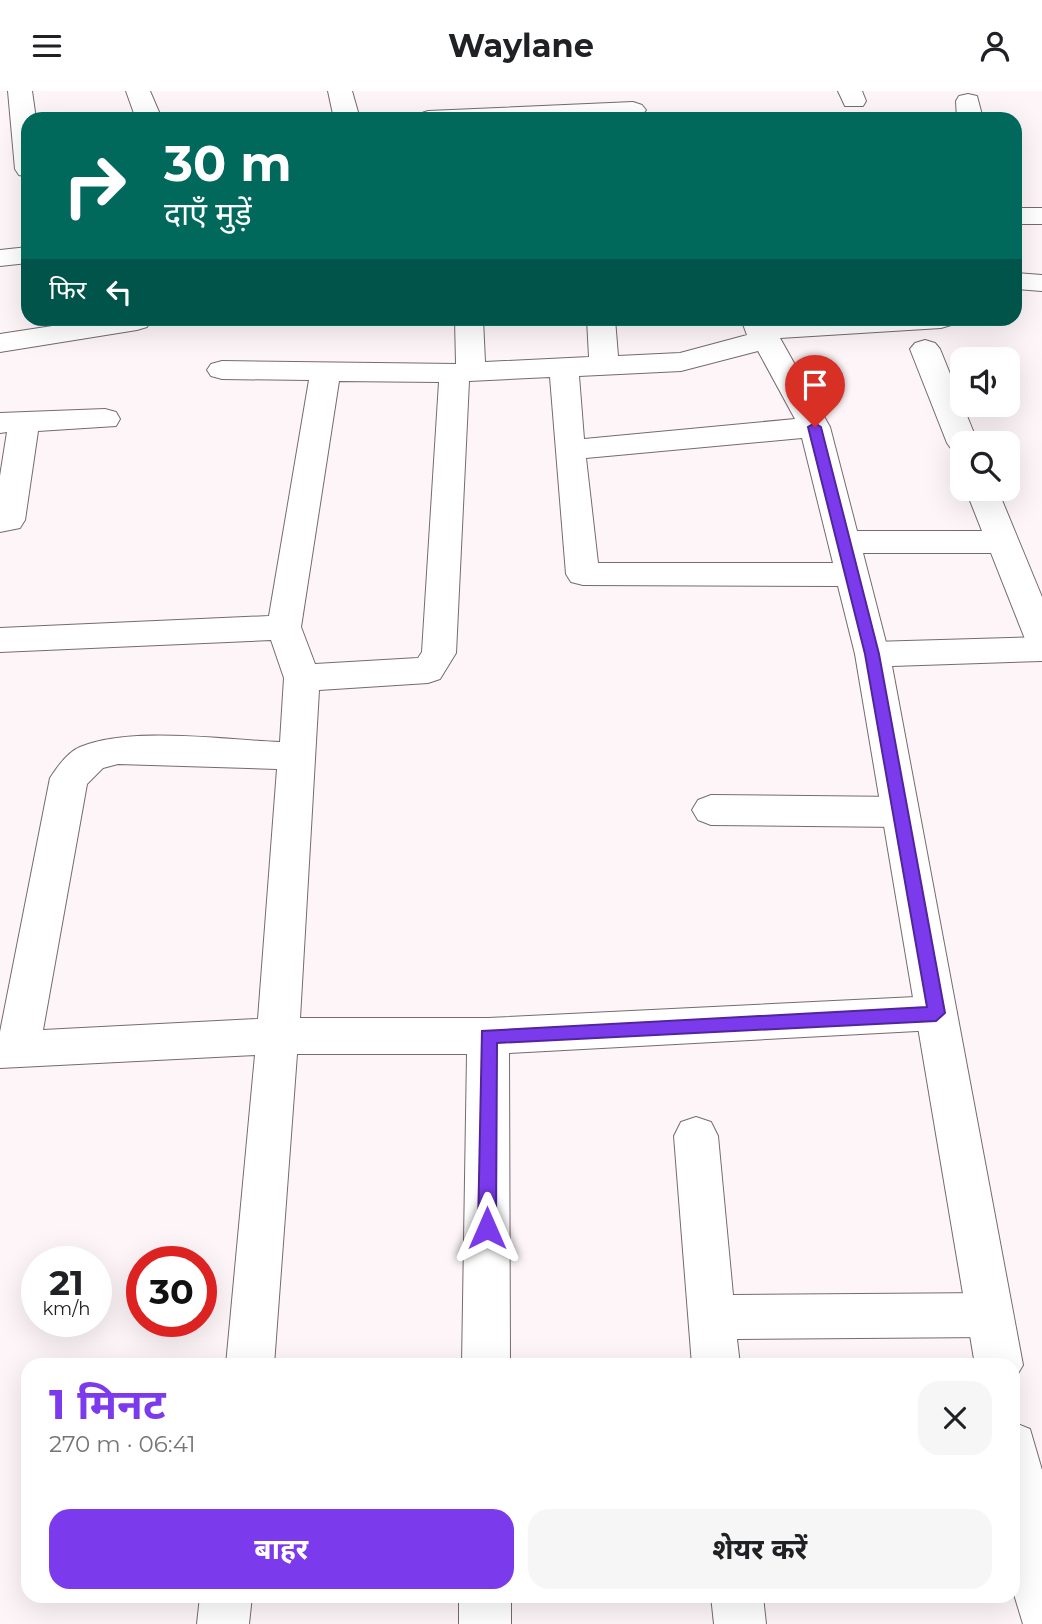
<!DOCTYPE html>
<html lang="hi">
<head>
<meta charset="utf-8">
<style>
	:root { --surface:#fff; --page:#f6f6f6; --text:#202124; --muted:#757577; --accent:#7c3aed }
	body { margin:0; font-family:Montserrat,"Noto Sans Devanagari",sans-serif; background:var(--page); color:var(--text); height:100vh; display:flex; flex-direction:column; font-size:26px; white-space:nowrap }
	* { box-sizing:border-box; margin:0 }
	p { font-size:23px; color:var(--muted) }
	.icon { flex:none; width:38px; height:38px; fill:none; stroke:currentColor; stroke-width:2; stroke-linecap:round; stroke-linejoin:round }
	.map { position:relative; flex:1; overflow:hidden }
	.drawer { position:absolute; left:21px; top:1267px; width:999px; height:245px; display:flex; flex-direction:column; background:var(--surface); border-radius:21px; box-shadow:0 7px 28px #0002 }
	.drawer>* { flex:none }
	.banner { position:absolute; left:21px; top:21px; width:1001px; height:214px; border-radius:21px; box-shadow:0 7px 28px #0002; background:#00695c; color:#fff; overflow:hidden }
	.tools { position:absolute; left:950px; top:256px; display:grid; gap:14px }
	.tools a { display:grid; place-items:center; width:70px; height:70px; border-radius:14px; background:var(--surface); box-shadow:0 7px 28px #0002; font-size:35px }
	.speed { position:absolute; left:21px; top:1155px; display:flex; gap:14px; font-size:35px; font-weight:700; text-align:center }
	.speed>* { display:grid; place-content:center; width:91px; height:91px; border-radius:50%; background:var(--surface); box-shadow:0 7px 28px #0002; line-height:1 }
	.speed small { font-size:18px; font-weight:400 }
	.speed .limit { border:10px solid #d22; background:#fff; color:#111 }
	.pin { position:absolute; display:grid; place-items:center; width:60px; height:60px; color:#fff; margin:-72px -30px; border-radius:50% 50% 50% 0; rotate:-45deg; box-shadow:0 0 7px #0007 }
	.pin .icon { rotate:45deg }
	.me { position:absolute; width:77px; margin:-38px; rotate:0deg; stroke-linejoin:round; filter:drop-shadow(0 0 5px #0008) }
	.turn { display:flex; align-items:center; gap:24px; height:147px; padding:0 28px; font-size:32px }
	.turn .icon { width:91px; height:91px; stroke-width:2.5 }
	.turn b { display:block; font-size:49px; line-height:60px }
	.then { display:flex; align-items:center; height:66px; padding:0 28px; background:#0003; gap:14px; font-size:26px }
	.round { display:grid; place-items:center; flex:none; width:74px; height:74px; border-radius:21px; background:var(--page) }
	.summary { display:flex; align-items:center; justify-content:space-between; height:119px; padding:0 28px }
	h1 { font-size:42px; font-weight:700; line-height:52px; color:var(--accent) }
	.button { display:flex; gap:14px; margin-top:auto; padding:14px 28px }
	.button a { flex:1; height:80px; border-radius:21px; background:var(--accent); color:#fff; font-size:28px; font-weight:700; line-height:80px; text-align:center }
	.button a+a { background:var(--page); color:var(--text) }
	header { display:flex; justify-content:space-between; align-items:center; height:91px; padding:0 28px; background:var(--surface); font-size:32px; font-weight:700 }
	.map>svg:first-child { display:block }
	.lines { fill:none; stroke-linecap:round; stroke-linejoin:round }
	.minor-casing { stroke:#766a6e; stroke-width:2 }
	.tertiary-casing { stroke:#766a6e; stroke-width:2 }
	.minor { fill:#fff; fill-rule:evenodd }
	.tertiary { fill:#fff; fill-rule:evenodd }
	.route { fill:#7c3aed; stroke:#51269a; stroke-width:2 }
</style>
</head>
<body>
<header><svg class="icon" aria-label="menu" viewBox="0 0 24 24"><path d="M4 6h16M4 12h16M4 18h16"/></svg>Waylane<svg class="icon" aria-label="person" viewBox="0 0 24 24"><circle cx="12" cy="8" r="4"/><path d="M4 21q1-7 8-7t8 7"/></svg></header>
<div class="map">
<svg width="1042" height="1533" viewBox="0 0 1042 1533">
	<rect width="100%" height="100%" fill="#fdf5f8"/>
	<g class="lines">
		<!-- minor casing -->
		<g class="minor-casing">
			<path id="minor" d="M8 0H32L36 28H28V86L19 84 15 78Z
				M126 0H150L162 28H136Z
				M328 0H352L360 28H334Z
				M838 0H862L866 10 863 15H845Z
				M968 3 977 5 983 28H957L956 10 959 5Z
				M633 11 642 14 646 19 642 24 600 28H415L419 23 428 20Z
				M1015 117H1042V133H1015Z
				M28 156V172L0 175V159Z
				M1015 182 1042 184V200L1015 198Z
				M98 228 151 230 147 236 137 239 0 261V243Z
				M455 228H483L485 271 589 266 587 228H615L618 265 680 262 747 244 741 228H769L771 230 955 228 951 234 941 237 780 247 830 336 857 440H982L965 397H997L1042 506V560L1030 557 1025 548 991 462H863L889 563 884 572 872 575 860 572 855 563 838 495 583 494 571 491 566 483 550 286 469 290 456 562 440 588 428 592 319 599 300 927H488L936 905 951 910 957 922 951 934 936 939 509 962 510 1274H462L467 963H297L274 1274H226L255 964 0 977V941L50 687C57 676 68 661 80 656 131 635 223 649 280 651L284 587 271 549 0 561V537L269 525 309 289 222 288 211 285 207 279 211 273 222 270 456 273ZM758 260 795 328 584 348 579 285 681 280ZM339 290 439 291 422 561 418 567 315 573 301 536ZM802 347 833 472H598L586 367ZM118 673 277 678 258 928 43 939 87 693 103 677Z
				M925 249 935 252 940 258 978 352H962V362L952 359 947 352 910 258 915 252Z
				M105 318 116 321 120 328 116 335 38 340 25 429 20 437 0 441V385L7 341 0 342V322Z
				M711 704 900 706 913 711 919 721 913 731 900 736 711 734 698 729 692 719 698 709Z
				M696 1026 711 1031 718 1045 733 1204 990 1202 1006 1208 1013 1224 1006 1240 990 1246 737 1248 740 1274H692L674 1045 681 1031Z
				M200 1505H252L249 1533H197Z
				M459 1505H511V1533H459Z
				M711 1505H763L766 1533H714Z"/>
		</g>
		<!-- tertiary casing -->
		<g class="tertiary-casing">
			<path id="tertiary" d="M1042 546V570L892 575 1023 1274 1013 1291V1274H975L855 563 860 554 872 551Z
				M1013 1331 1030 1338 1042 1379V1533H1023L1013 1500Z"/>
		</g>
		<!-- minor -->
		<use href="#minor" class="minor"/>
		<!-- tertiary -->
		<use href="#tertiary" class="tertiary"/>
	</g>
	<!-- route -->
	<path class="route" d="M815 332 821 336 879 563 945 922 936 930 497 952 496 1137 494 1143 487 1146 480 1143 478 1137 482 940 927 916 865 563 808 336Z"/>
</svg>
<div class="tools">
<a><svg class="icon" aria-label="sound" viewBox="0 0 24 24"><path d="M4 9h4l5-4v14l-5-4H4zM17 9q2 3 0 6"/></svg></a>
<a><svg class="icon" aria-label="search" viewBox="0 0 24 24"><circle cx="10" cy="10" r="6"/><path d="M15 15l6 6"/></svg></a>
</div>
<div class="speed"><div>21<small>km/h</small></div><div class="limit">30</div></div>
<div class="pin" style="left:815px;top:336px;background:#d93025"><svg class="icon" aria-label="arrive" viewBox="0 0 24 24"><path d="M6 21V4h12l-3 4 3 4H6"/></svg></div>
<svg class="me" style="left:487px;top:1137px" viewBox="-20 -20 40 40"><path d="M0-17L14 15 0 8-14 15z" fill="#7c3aed" stroke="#fff" stroke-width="4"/></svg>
<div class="banner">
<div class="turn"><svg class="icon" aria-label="right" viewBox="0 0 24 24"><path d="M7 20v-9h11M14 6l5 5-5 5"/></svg><div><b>30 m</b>दाएँ मुड़ें</div></div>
<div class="then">फिर<svg class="icon" aria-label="left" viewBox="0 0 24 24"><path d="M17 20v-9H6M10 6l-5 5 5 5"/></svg></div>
</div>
<section class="drawer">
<div class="summary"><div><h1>1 मिनट</h1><p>270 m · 06:41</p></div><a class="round"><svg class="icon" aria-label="close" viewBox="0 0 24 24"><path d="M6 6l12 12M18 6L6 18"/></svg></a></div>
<div class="button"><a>बाहर</a><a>शेयर करें</a></div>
</section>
</div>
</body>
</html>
